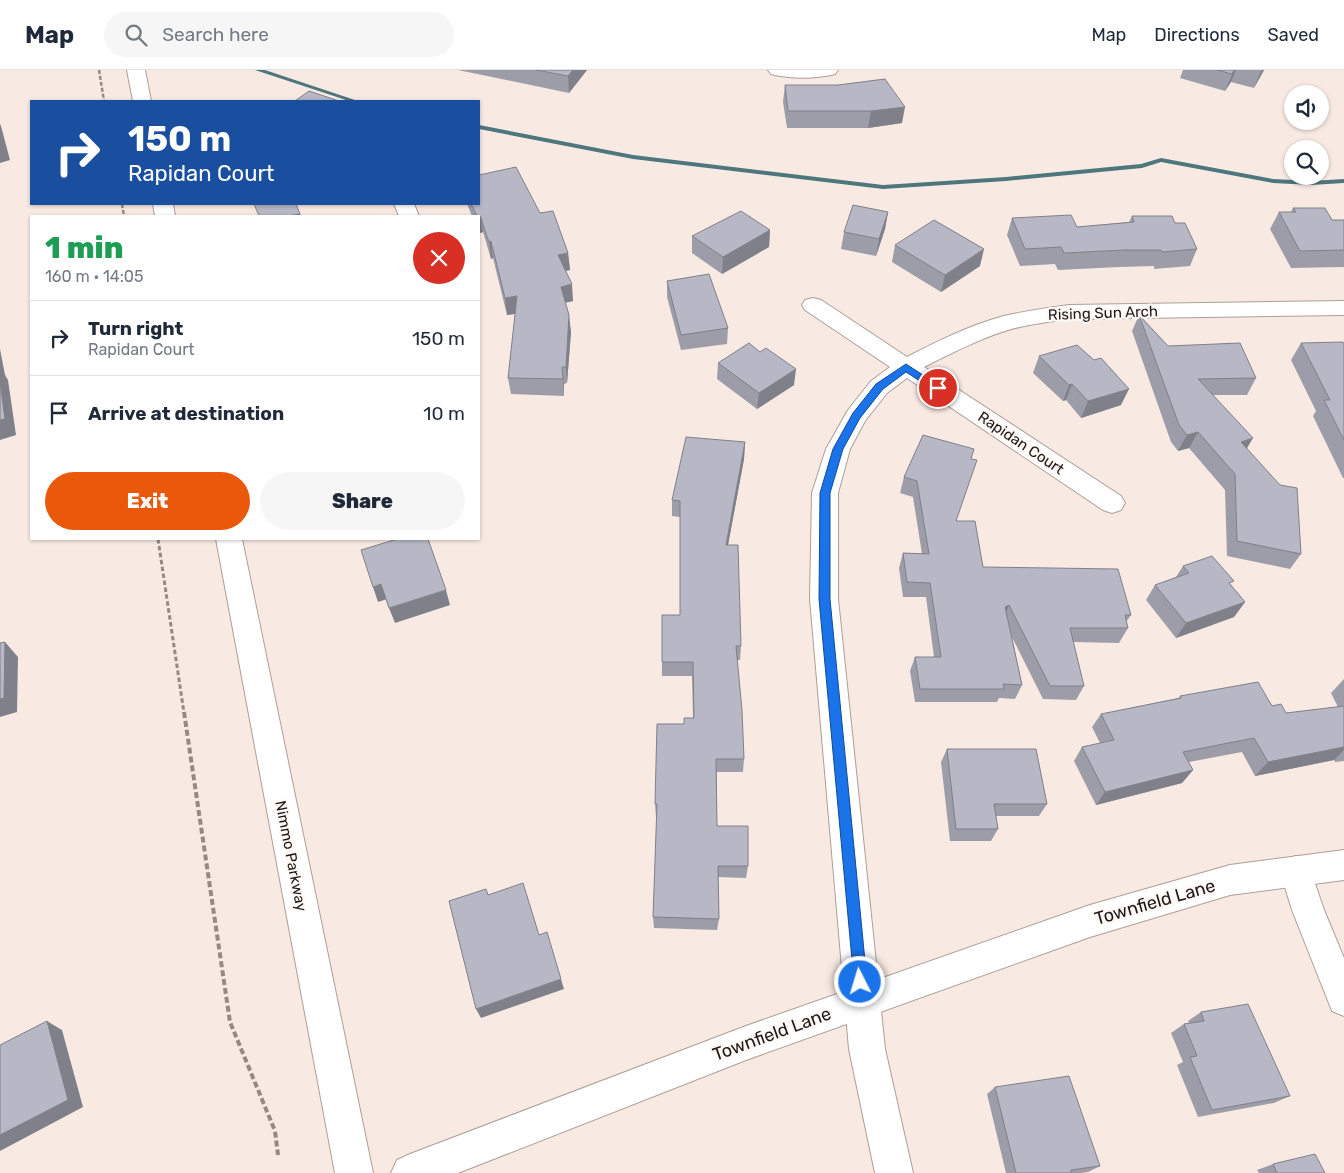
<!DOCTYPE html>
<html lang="en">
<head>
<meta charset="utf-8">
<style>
	:root { --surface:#fff; --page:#f6f6f7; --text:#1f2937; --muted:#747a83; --line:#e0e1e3; --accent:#ea580c }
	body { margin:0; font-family:Rubik,sans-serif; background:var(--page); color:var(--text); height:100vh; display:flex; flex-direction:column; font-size:19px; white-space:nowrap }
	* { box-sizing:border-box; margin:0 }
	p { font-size:16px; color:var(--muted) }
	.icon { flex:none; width:28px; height:28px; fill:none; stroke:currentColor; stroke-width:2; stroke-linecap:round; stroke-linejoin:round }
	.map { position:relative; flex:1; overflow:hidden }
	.sheet { position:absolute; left:30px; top:145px; width:450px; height:325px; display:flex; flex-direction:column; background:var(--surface); border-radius:0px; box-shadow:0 1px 4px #0004 }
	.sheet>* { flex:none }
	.banner { position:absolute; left:30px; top:30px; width:450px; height:105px; border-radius:0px; box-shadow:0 1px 4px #0004; background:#1a4fa0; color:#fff; overflow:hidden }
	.fabs { position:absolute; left:1284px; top:15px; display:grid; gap:10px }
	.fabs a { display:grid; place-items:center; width:45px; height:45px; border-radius:50%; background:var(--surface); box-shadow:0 1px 4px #0004; font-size:25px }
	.pin { position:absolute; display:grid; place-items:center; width:42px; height:42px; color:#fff; margin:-21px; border:2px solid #fff; border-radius:50%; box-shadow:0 1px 5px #0007 }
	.me { position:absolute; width:55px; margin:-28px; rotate:355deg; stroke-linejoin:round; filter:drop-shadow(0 0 4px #0008) }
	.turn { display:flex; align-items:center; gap:18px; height:105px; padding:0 15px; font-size:22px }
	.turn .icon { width:65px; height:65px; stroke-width:2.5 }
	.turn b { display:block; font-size:35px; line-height:42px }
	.round { display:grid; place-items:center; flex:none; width:52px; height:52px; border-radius:26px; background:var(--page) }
	.head { display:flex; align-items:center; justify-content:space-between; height:85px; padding:0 15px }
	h1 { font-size:30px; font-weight:800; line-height:38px; color:#1e9e55 }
	.action { display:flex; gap:10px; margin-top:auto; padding:10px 15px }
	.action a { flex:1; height:58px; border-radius:30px; background:var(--accent); color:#fff; font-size:20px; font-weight:800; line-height:58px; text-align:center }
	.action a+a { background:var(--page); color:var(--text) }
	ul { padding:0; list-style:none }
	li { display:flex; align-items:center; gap:15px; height:75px; padding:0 15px; border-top:1px solid var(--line) }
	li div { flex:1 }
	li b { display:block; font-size:19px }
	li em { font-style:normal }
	header { display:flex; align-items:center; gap:30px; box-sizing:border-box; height:70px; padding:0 25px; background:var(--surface); border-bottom:1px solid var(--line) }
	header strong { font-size:24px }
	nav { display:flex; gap:28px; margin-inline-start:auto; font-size:18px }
	.search { width:350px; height:45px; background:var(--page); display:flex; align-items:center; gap:12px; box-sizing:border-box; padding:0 18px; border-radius:28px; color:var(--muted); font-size:19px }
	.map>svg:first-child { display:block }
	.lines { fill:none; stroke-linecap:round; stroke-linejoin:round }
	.stream { fill:#4d777c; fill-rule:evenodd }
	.street-casing { stroke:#ad9e98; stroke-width:2 }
	.secondary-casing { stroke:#ad9e98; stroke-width:2 }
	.path-far2 { stroke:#948984; stroke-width:2.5; stroke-dasharray:4 2; stroke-linecap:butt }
	.path-far1 { stroke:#948984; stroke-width:3; stroke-dasharray:4.5 2.5; stroke-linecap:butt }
	.path { stroke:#948984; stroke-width:4; stroke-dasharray:6 3; stroke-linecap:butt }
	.street { fill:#fff; fill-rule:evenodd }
	.secondary { fill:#fff; fill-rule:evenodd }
	.wall { fill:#9d9da9 }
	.shaded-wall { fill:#80808a }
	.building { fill:#b7b7c5; stroke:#80808a }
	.route { fill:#1a73e8; stroke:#114b97 }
	.labels { text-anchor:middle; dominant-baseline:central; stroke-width:4.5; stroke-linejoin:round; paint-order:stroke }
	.street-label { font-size:15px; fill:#1e1916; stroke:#fff9f6 }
	.near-street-label { font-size:18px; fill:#1e1916; stroke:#fff9f6 }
</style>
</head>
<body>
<header>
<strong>Map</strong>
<div class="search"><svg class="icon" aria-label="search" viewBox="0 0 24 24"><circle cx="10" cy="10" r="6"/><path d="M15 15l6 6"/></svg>Search here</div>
<nav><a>Map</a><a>Directions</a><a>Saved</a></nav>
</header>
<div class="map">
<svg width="1344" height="1103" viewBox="0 0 1344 1103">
	<rect width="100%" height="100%" fill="#f9e9e3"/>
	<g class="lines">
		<!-- stream -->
		<path class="stream" d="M255 0H265L358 31H349Z
			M479 55 633 85 883 115 1006 107 1141 94 1161 88 1273 109 1311 111 1344 109V113L1311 115 1273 113 1161 92 1142 98 1006 111 883 119 633 89 479 59Z"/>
		<!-- street casing -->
		<g class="street-casing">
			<path id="street" d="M768 0H838L835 4C815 9 791 9 771 4Z
				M394 134H414L419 146H399Z
				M813 228 821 230 907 287C938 271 970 255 1004 246 1025 241 1047 238 1069 235L1344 231V245L1069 249C1049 252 1028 254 1008 260 979 269 952 283 924 297L1121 426 1125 433 1121 440 1112 443 1103 440 907 308 887 323 865 351 850 379 838 423V529L885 979 913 1103H875L849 979 810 529 812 423 826 379 848 340 871 311 890 297 805 240 802 235 805 230Z
				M1296 786 1307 790 1324 840 1344 888V946L1332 941 1292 840 1280 801 1285 790Z"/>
		</g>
		<!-- secondary casing -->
		<g class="secondary-casing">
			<path id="secondary" d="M127 0H145L151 31H133Z
				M153 134H173L175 146H155Z
				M216 469H242L373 1103H335Z
				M1344 780V810L1230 825 1090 867 746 990 458 1103H391L397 1090 410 1084 746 956 1090 835 1230 795Z"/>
		</g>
		<!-- path-far2 -->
		<path class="path-far2" d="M99 0 104 31
			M122 134 124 146"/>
		<!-- path-far1 -->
		<path class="path-far1" d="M158 469 184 643"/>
		<!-- path -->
		<path class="path" d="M184 642 230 952 275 1061 278 1085"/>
		<!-- street -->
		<use href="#street" class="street"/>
		<!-- secondary -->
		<use href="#secondary" class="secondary"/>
	</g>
	<!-- wall -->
	<path class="wall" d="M458 0H587L569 23Z
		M1183 0H1264L1254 18 1231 12 1225 21 1180 8Z
		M785 15H838L902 53 868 58H787L783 32Z
		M467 134H479L540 143 568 183 570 200 565 201 573 231 565 233 571 262 567 313 564 314V326L511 324 508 308 515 244 507 245 493 188 491 189 483 162 480 163 479 161V146H472Z
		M1293 138 1332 150H1344V197L1291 198 1270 159 1279 142H1291Z
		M888 142 885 159 876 186 841 179 844 162Z
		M1132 146 1175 153 1197 179 1190 196 1154 199V196L1119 197 1058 200 1055 194 1020 196 1007 165 1012 148 1077 157 1129 152Z
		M770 160 769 177 722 204 692 183V166Z
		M895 175 980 196 941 222 892 192Z
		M667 211 728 258 727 274 681 280 667 227Z
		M1139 245 1168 276 1256 308 1247 325H1213L1247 378 1301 484 1290 499 1227 486 1225 420 1189 378 1178 381 1171 372 1132 261Z
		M1301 273 1344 274V408H1343L1313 346 1316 341 1291 290Z
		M1039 286 1121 335 1081 348 1066 330 1063 331 1033 303Z
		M718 293 794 315 757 339 717 309Z
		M923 365 957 451 983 497 1131 545 1126 552 1128 558 1119 573 1073 572 1084 616 1076 630 1043 629 1012 567 1022 615 1015 629 999 628 997 632H915L910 601 915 587H934L926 527H903L899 498 903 483 922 484 913 427 900 423 904 407Z
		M745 372 744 389 728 475 741 576 740 590H737L744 689 743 702H717V756L748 796 746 808 718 807 719 849 717 860 654 858 653 847 657 747H656L655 734 684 654 693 648 692 606H662V545H680V447L672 446V430Z
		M1183 496 1231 515 1245 532 1234 547 1176 568 1146 530 1155 515 1176 507Z
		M1344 609V691L1335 692 1334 690 1255 706 1242 682 1189 692 1193 700 1182 713 1096 735 1074 691 1082 677 1100 673 1092 657 1101 644 1179 628 1180 626 1272 636 1286 643 1338 637 1331 623Z
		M947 679 1047 734 1039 746H996L998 759 991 771H950L941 692Z
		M1201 942 1290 1026 1274 1033 1198 1047 1177 995 1183 992 1171 963 1184 954 1189 953 1188 951Z
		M995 1017 1100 1096 1088 1102 1081 1103H1006L987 1024Z
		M1273 1094 1325 1103H1259L1257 1100Z"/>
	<!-- shaded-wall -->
	<path class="shaded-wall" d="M573 0H587L569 23 568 6Z
		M1234 0H1236L1231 12 1225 21Z
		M1262 0H1264L1254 18 1261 1Z
		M905 37 902 53 868 58 871 41Z
		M0 54 1 56 10 90 0 93Z
		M888 142 885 159 876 186 879 169Z
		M300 144 301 146H288Z
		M479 146H480L483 162 480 163 479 156Z
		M770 160 769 177 722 204 723 187Z
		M491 171 493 188 491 189 489 172Z
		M984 179 980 196 941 222 945 205Z
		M568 183 570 200 559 202 558 185Z
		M572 214 573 231 562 233 561 217Z
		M517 226 519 243 507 245 505 228Z
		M569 245 571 262 567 313 566 297Z
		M0 279 5 305 8 310 16 365 0 370Z
		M562 297 564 314V326L563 309Z
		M796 299 794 315 757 339 759 323Z
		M1072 314 1066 330 1063 331 1069 315Z
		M1129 319 1121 335 1081 348 1088 331Z
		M1198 362 1189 378 1178 381 1187 365Z
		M1253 368 1243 385 1241 372Z
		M745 372 744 389 725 491 726 475Z
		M381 514 387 529 378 532 373 517Z
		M446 520 450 535 395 553 389 538Z
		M1245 532 1234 547 1176 568 1186 553Z
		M1009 535 1003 550 1005 537Z
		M5 572 18 587 17 642 0 647V629Z
		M1344 677V680L1334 690 1255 706 1268 692Z
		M1193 700 1182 713 1096 735 1105 722Z
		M561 909 564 919 481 948 476 939Z
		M47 951 62 960 83 1037 0 1081V1065Z"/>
	<!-- building -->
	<path class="building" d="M536 0H573L568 6Z
		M1217 0H1234L1232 4Z
		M885 9 905 37 871 41H788L785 15H838Z
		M309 21 339 31H295Z
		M516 97 540 143 553 141 568 183 558 185 572 214 561 217 569 245 566 297H562L563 309 508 308 517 226 505 228 491 171 489 172 480 146H477L471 134H479V105Z
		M254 134H296L300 144 288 146H259Z
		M853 135 888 142 879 169 844 162Z
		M1293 138H1325L1332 150H1344V180L1300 181 1279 142H1296Z
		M741 141 770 160 723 187 692 166Z
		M1071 145 1077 157 1134 152 1132 146H1172L1175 153H1185L1197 179 1162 182 1161 180H1125L1064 183 1061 177 1025 179 1012 148Z
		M934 150 984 179 945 205 895 175Z
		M709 204 728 258 681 265 667 211Z
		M1139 245 1168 276 1240 273 1256 308 1198 309 1253 368 1241 372 1280 415 1297 418 1301 484 1237 471 1235 404 1198 362 1187 365 1179 355Z
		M1343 272 1344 274V370L1324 330H1330L1301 273Z
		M749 273 760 282 766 278 796 299 759 323 718 293Z
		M1077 275 1094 290 1101 288 1129 319 1088 331 1072 314 1069 315 1039 286Z
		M0 312 5 349 0 350Z
		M923 365 974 379 971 389 977 390 956 451H975L983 497 1118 499 1131 545H1125L1128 558H1070L1084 616H1050L1009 535 1005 537 1022 615 1003 614 1004 619H920L915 587H941L930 513 907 512 903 483 929 484 917 411 904 407Z
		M686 367 745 372 726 475H738L741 576H736L742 640 744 689H716L717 756H748V796H718L719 849 653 847 657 734H655L657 654H684V648H694L693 592H662V545H680V431L672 430Z
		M397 469H428L446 520 389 538 381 514 373 517 361 480Z
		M1212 486 1234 511 1229 513 1245 532 1186 553 1155 515 1189 503 1183 496Z
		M5 572 4 628 0 629V573Z
		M1258 612 1272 636 1281 634 1286 643 1344 636V677L1268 692 1254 668 1183 682 1193 700 1105 722 1082 677 1114 670 1101 644 1181 628 1180 626Z
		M947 679H1036L1047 734H994L998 759H956Z
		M523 813 539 865 547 862 561 909 476 939 449 831 486 819 488 825Z
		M1248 934 1290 1026 1212 1040 1190 987 1197 986 1184 954 1204 951 1201 942Z
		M47 951 68 1030 0 1065V975Z
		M1069 1006 1100 1096 1071 1100V1103H1016L995 1017Z
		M1315 1084 1325 1103H1277L1273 1094Z"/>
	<!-- route -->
	<path class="route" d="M906 294 943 318 941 320H934L906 302 883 319 860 348 843 379 830 423V529L867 912 865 917 860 919 856 917 854 912 819 529 820 423 833 379 853 343 876 314Z"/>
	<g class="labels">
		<!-- street labels -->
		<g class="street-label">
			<text transform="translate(1103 243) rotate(-2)">Rising Sun Arch</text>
			<text transform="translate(1021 373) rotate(34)">Rapidan Court</text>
			<text transform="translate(291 786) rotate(79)">Nimmo Parkway</text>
		</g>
		<!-- near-street labels -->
		<g class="near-street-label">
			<text transform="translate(1155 832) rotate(-16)">Townfield Lane</text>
			<text transform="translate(772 964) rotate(-20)">Townfield Lane</text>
		</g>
	</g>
</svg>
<div class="fabs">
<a><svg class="icon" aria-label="sound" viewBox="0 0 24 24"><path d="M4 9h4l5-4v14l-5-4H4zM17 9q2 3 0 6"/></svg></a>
<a><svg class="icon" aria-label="search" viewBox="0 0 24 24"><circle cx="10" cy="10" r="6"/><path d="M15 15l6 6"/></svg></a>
</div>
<div class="pin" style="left:938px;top:318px;background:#d93025"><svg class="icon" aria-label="arrive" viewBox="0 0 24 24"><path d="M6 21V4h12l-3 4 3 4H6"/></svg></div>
<svg class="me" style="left:860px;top:912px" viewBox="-20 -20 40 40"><circle r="17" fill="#1a73e8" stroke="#fff" stroke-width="3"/><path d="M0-11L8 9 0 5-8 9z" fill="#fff"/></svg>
<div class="banner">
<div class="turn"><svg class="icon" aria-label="right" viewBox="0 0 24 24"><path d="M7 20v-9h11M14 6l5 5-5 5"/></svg><div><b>150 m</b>Rapidan Court</div></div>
</div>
<section class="sheet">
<div class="head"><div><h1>1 min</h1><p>160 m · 14:05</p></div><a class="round" style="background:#d93025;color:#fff"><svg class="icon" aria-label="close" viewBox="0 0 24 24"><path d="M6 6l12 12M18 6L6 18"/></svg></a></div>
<ul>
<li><svg class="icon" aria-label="right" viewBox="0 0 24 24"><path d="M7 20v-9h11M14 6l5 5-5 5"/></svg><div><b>Turn right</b><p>Rapidan Court</p></div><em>150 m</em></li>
<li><svg class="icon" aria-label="arrive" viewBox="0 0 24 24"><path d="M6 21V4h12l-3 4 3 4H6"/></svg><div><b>Arrive at destination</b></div><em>10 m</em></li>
</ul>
<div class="action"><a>Exit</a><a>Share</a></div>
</section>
</div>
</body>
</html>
